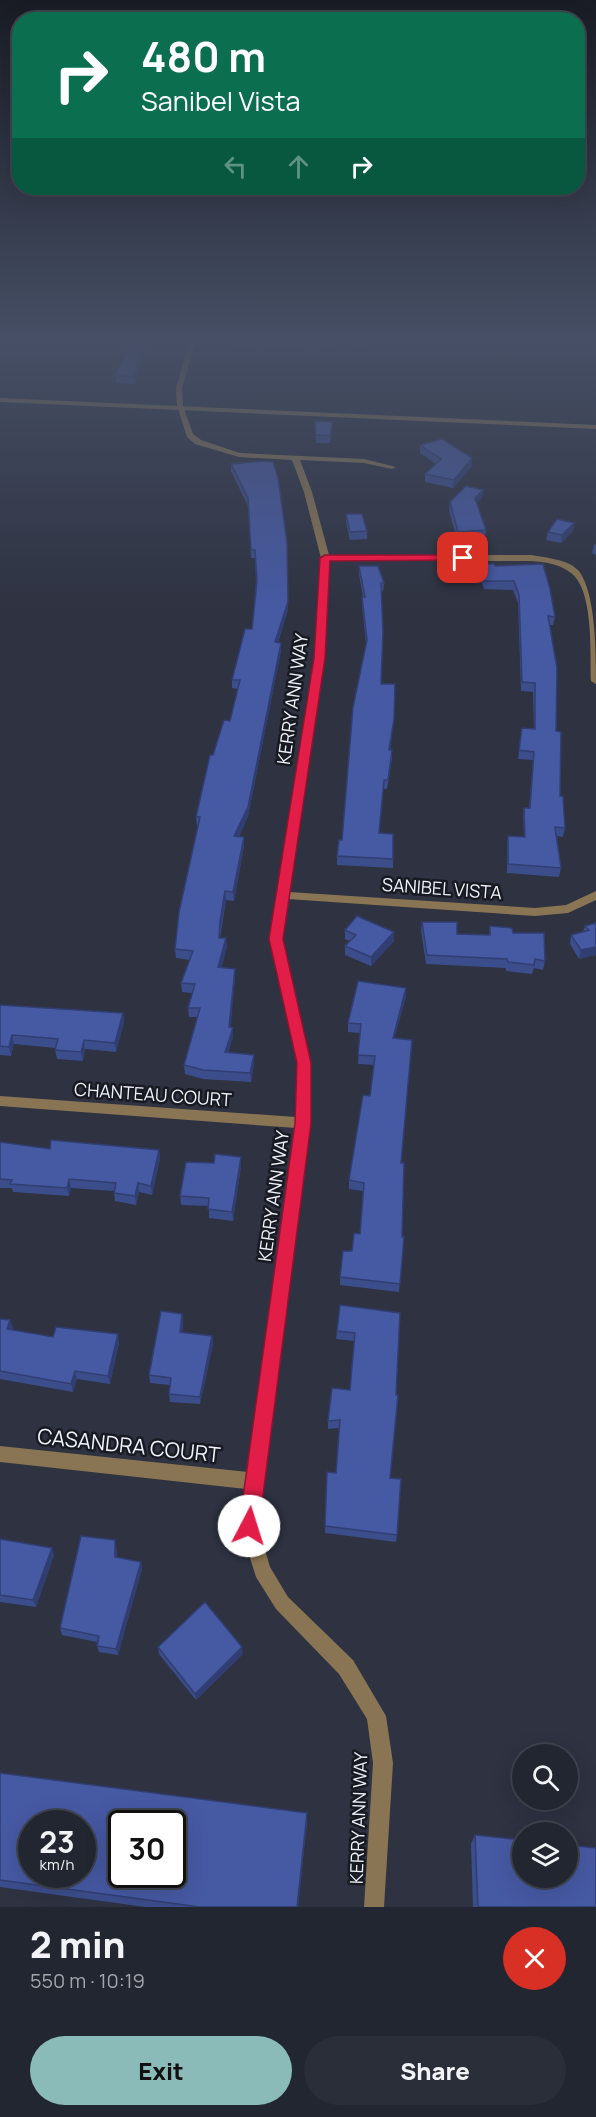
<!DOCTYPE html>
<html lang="en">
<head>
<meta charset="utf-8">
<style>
	:root { --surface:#222631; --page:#2a2e39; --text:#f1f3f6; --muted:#a2a5ab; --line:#3f434d; --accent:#8bbbb9 }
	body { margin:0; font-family:Manrope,sans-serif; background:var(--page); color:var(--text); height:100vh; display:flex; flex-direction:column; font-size:22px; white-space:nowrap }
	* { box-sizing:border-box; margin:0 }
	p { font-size:20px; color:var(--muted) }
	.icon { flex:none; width:33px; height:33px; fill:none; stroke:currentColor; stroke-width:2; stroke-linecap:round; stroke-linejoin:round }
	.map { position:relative; height:1907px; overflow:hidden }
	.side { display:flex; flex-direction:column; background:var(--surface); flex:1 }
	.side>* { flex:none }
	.hud { position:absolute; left:12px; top:12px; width:573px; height:183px; border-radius:24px; box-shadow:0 6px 24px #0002,0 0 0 2px var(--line); background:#0b6e4f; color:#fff; overflow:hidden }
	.tools { position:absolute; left:512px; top:1744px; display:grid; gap:12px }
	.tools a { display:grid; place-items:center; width:66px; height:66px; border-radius:50%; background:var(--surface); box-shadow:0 6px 24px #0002,0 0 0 2px var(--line); font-size:30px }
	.speed { position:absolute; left:18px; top:1810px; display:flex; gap:12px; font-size:30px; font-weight:700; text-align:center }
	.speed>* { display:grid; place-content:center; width:78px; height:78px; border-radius:50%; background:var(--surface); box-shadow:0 6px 24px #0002,0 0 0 2px var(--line); line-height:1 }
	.speed small { font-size:15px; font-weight:400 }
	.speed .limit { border:3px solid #111; border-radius:9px; background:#fff; color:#111 }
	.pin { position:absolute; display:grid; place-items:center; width:51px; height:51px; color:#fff; margin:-26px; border-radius:12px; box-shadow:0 3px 9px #0006 }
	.me { position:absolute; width:66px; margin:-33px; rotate:5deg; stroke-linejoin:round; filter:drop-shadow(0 0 4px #0008) }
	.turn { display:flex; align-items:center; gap:21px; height:126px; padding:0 30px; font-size:27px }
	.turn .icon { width:78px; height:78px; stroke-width:2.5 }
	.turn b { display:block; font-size:42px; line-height:51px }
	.lanes { display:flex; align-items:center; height:57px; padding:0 30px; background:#0003; justify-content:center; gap:30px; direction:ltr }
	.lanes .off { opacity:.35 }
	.round { display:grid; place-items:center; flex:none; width:63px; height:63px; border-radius:32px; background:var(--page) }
	.summary { display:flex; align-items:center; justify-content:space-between; height:102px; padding:0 30px }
	h1 { font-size:36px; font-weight:800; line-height:45px }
	.action { display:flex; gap:12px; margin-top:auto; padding:12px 30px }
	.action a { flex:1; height:69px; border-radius:36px; background:var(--accent); color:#111; font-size:24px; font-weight:800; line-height:69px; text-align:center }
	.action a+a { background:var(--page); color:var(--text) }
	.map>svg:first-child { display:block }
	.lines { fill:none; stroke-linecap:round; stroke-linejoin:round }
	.minor { fill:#897553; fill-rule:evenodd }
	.tertiary { fill:#897553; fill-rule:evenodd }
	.wall { fill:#3c4d8c }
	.shaded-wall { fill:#313e72 }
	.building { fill:#4659a3; stroke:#313e72; stroke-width:1.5; fill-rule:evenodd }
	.route { fill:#e11d48; stroke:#92132f; stroke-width:1.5 }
	.labels { text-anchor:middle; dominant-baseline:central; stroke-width:5; stroke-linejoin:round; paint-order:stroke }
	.street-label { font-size:18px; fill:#eff2fc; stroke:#181a21 }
	.near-street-label { font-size:21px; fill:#eff2fc; stroke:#181a21 }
</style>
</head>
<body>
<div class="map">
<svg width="596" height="1907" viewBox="0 0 596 1907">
	<rect width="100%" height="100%" fill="#2e3241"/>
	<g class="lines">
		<!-- minor -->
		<path class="minor" d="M189 343H195L182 388 183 406 193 434 201 440 240 453 364 459 396 467 392 469 364 463 300 460 312 492 329 555H531C547 558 568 559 579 571 596 594 596 653 596 684L591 681C590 654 594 590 571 573 560 564 545 562 531 561H329L324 658 289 892 535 908 566 905 596 891V900L568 913 535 916 288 899 282 939 311 1063 310 1123 258 1526 270 1567 288 1597 353 1660 386 1716 393 1763 384 1907H364L373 1763 367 1719 339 1674 276 1609 256 1577 240 1526 246 1489 0 1462V1446L248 1472 296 1128 0 1106V1096L296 1117 297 1063 270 939 314 658 321 558 304 492 292 460 239 457 195 444 187 437 177 406 176 388Z"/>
		<!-- tertiary -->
		<path class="tertiary" d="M0 398 596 425V429L0 402Z"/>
	</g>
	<!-- wall -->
	<path class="wall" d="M131 343H147L135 384 116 383 115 375Z
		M231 343H344L306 353 292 345 274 350 263 344V346L244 351Z
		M352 343H367L365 349Z
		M315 421 333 422 330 443H316Z
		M420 445 472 458V466L453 488 425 482V474L436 464 420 453Z
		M265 461 288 610 278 643 281 651 248 816 239 837H244V846L234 901 226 900 220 938H226L227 947 221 968 235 978 230 1027 233 1028V1037L228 1052 254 1064 251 1082 203 1079 185 1074 184 1065 197 1017H189L188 1008 192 993 182 992 181 983 190 960 176 958 175 949 198 826H197L196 817 213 755 230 721 238 689 232 688V680L252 629 256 582 255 558H251L248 506 231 471V464Z
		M483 490 482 497 477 503 486 530 485 537 457 540 449 510 450 502Z
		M346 514 367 531V539L350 540 346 522Z
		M574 523 573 531 561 543 546 540 548 532Z
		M596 544V555L592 553 594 545Z
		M479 564 495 566 543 564 555 617 553 625H550L560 796 565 828 563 837 557 836 561 868 559 877 507 873V844L508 836H524L523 817 524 808H529L533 760 518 759 522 728 534 729 533 692 521 691 518 603 513 590 484 589 478 572Z
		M359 566 384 583 383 591H381V684L393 727 390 750H392V759L387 789H383L379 833 393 859V868L337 865V856L342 840 366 644 362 605V597H363L359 574Z
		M422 922 457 934 489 935 490 926 513 933 545 961 543 970 534 968 532 974 506 971V968L426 964 421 931Z
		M596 923V955L579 959 570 944 571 935 583 932 585 926Z
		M345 930 394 932V941L371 966 345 955V946L350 941 345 939Z
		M406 988V997L394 1038 401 1163 402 1237H404L399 1292 340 1285V1277L360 1234 363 1191 349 1189V1180L370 1096 374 1065 358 1064 360 1033 348 1032V1023Z
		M0 1005 123 1013 124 1022 116 1052 85 1049 83 1061 57 1059 55 1050 56 1048 14 1044 11 1056 0 1055Z
		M0 1142 50 1149 159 1150 160 1159 152 1195 139 1192 136 1205 115 1201 114 1191 71 1188 69 1196 13 1192 12 1188H0Z
		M241 1166 233 1221 209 1218V1206L181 1205 180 1196Z
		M400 1313 390 1478 397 1535 396 1542 325 1533 327 1472 336 1473 339 1428 328 1429V1421L350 1390 354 1341 336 1339 337 1331Z
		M182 1314 183 1322 182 1333 212 1336 213 1344 200 1404 170 1402 169 1394 170 1385 150 1383 149 1375Z
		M0 1319 13 1328 12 1330 53 1337 119 1343 110 1384 77 1379 73 1392 0 1379Z
		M0 1539 54 1555 36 1607 0 1602Z
		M116 1547 117 1557 141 1562 142 1569 118 1655 99 1652 97 1646V1642L62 1635 60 1628Z
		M158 1647 243 1654 196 1700 159 1654Z
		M0 1773 307 1822 298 1907H145L0 1887Z
		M475 1835 596 1907H473L471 1844Z"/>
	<!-- shaded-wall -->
	<path class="shaded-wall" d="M144 343H147L135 384 134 377Z
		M246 343H263V346L244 351V344Z
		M273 343H292V345L274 350Z
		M317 343H344L306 353V346Z
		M472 458V466L453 488 454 480Z
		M483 490 482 497 475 505V498Z
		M574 523 573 531 561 543 562 535Z
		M288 602V610L275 651V642Z
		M281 643V651L248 816 235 845 234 836Z
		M244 837V846L234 901 233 892Z
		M225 891 226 900 220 930 219 947V938L220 921Z
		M394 932V941L371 966V957Z
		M226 938 227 947 219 976 218 967Z
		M596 947V955L579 959 581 950Z
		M235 969V978L230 1036 229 1027Z
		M406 988V997L392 1047 393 1038Z
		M123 1013 124 1022 116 1052 115 1043Z
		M233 1028V1037L226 1061 225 1052Z
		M12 1035 14 1044 11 1056 9 1047Z
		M84 1040 85 1049 83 1061 81 1052Z
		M254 1055V1064L251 1082 250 1073Z
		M159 1150 160 1159 152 1195 151 1186Z
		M241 1157V1166L233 1221 232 1212Z
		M69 1179 71 1188 69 1196 67 1188Z
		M138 1183 139 1192 136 1205 135 1196Z
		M182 1314 183 1322 181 1341 180 1332Z
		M10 1320 13 1328 10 1338 7 1329Z
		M118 1334 119 1343 110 1384 108 1376Z
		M212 1336 213 1344 200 1404V1397Z
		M75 1371 77 1379 73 1392 71 1384Z
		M115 1540 116 1547 117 1564 115 1557Z
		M52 1548 54 1555 36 1607 33 1600Z
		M141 1562 142 1569 118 1655 116 1649Z
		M242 1647 243 1654 196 1700 195 1694Z
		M307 1813 298 1907H297Z"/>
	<!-- building -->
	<path class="building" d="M131 343H144L134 377 115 375Z
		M301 343H317L306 346Z
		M315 421 333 422 330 436 316 435Z
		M442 439 472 458 454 480 425 474 441 459 420 445Z
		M265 461 273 462 278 478 287 542 288 602 275 642 281 643 248 807 234 836 244 837 233 892 225 891 220 921 219 938H226L218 967 235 969 229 1027 233 1028 225 1052 254 1055 250 1073 203 1070 184 1065 200 1008H188L195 984 181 983 193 951 175 949 179 912 200 817H196L210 755H213L224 720 230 721 240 680H232L245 629H252L257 581 255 550H251L248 498 231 464Z
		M466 486 483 490 475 498 486 530 458 532 450 502Z
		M346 514H362L367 531 350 532Z
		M557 519 574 523 562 535 548 532Z
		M479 564H494L495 566 543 564 550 589 555 617 548 616 557 668 556 731 561 732 560 796H563L565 828 555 827 561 868 508 864V836L525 837 524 808H530L534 752 519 750 522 728 535 729V683L522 682 519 595 514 581H484Z
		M359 566H378L384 583H381L383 632 381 684H395L394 719 389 750H392L388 780H384L379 833 393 834V859L337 856 339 840H342L353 707 367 640 362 597H365Z
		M357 916 394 932 371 957 345 946 356 935 345 930Z
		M422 922H457V934L490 935V926L512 928 513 933H544L545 961 535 959 534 965 508 962 507 959 427 955Z
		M596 923V947L581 950 571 935 589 930 585 926Z
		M358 981 406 988 393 1038 412 1040 401 1163H404L402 1237H404L400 1284 340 1277 343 1251H352L354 1233 360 1234 364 1183 349 1180 363 1095 370 1096 375 1056 358 1055 361 1024 348 1023Z
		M0 1005 123 1013 115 1043 84 1040 81 1052 55 1050 58 1039 12 1035 9 1047 0 1046Z
		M51 1140 159 1150 151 1186 138 1183 135 1196 114 1193 116 1183 69 1179 67 1188 10 1184 12 1180 0 1179V1142L50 1149Z
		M215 1154 241 1157 232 1212 208 1209 209 1198 180 1196 186 1162 214 1163Z
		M340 1305 400 1313 396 1395H398L390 1478 401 1479 397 1535 325 1526 327 1472 336 1473 340 1420 328 1421 332 1388 350 1390 355 1333 337 1331Z
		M161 1311 182 1314 180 1332 212 1336 200 1397 169 1394 171 1378 149 1375Z
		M0 1319 10 1320 7 1329 53 1337 56 1327 118 1334 108 1376 75 1371 71 1384 0 1371Z
		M81 1536 115 1540V1557L141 1562 116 1649 97 1646 99 1636 60 1628Z
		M0 1539 52 1548 33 1600 0 1595Z
		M205 1602 242 1647 195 1694 158 1647Z
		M0 1773 307 1813 297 1907H200L0 1880ZM32 1824H82V1875H32ZM122 1824H172V1875H122Z
		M475 1835 522 1840V1878H567V1845L596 1848V1907H478Z"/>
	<!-- sky -->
	<linearGradient id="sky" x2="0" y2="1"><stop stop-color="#191c24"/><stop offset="0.56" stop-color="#464f65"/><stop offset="1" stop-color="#464f65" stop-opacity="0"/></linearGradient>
	<rect width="596" height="610" fill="url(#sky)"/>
	<!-- route -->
	<path class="route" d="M463 555 467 558 466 560 330 561 325 658 283 939 311 1063V1123L259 1526 256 1533 249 1536 242 1533 239 1526 295 1123 297 1063 269 939 314 658 320 558 325 555Z"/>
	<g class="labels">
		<!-- street labels -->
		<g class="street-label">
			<text transform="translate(292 699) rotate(-82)">KERRY ANN WAY</text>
			<text transform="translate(442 888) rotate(4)">SANIBEL VISTA</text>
			<text transform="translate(153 1094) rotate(4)">CHANTEAU COURT</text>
			<text transform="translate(273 1196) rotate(-82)">KERRY ANN WAY</text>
			<text transform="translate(358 1818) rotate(-88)">KERRY ANN WAY</text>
		</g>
		<!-- near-street labels -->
		<g class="near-street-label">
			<text transform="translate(129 1445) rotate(6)">CASANDRA COURT</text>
		</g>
	</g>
</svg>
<div class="tools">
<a><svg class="icon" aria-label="search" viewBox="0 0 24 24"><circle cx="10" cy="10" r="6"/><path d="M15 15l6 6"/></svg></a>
<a><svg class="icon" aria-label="layers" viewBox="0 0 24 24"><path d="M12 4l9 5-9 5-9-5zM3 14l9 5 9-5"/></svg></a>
</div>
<div class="speed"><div>23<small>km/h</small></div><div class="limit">30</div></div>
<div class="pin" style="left:463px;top:558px;background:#d93025"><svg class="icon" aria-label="arrive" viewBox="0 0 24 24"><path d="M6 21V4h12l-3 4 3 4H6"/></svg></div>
<svg class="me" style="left:249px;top:1526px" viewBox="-20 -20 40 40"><circle r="19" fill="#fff"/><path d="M0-13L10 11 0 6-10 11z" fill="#e11d48"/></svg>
<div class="hud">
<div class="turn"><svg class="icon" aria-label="right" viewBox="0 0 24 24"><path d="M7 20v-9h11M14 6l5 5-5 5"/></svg><div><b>480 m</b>Sanibel Vista</div></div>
<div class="lanes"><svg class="icon off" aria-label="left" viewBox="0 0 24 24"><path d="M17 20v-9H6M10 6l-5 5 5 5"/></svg><svg class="icon off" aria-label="ahead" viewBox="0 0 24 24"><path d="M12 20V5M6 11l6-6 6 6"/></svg><svg class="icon" aria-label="right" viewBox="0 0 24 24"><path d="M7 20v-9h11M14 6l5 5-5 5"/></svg></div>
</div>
</div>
<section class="side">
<div class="summary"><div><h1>2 min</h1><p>550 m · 10:19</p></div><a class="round" style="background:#d93025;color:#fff"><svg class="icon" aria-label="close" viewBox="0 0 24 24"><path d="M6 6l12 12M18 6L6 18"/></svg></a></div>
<div class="action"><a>Exit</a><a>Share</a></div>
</section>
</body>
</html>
